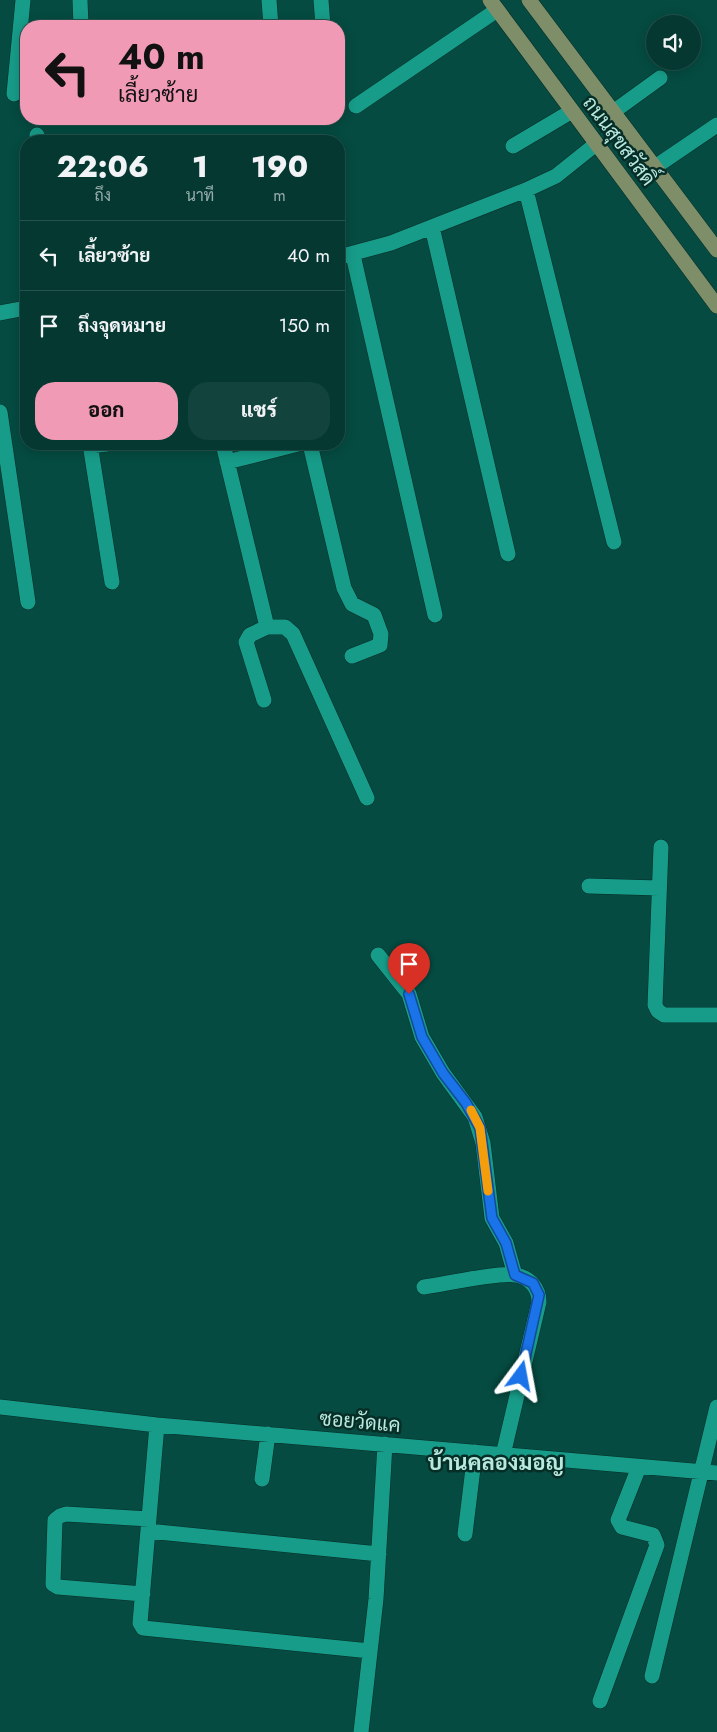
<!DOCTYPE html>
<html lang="th">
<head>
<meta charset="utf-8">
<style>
	:root { --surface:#043831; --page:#12433d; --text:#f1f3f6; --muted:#97acab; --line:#25524d; --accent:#f09ab5 }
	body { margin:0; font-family:Jost,Sarabun,sans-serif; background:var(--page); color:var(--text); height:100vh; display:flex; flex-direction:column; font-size:19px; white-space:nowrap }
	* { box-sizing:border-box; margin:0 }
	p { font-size:16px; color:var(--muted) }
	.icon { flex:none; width:28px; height:28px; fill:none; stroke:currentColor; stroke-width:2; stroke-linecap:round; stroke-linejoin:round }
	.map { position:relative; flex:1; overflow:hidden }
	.drawer { position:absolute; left:20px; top:135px; width:325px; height:315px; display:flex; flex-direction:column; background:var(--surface); border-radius:20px; box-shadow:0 2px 12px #0003,0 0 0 1px var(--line) }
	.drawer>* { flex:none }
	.hud { position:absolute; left:20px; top:20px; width:325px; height:105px; border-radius:20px; box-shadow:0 2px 12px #0003,0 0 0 1px var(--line); background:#f09ab5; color:#111; overflow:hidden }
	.tools { position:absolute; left:646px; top:15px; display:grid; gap:10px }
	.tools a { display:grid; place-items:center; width:55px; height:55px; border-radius:50%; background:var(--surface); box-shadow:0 2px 12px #0003,0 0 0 1px var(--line); font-size:25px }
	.pin { position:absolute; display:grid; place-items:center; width:42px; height:42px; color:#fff; margin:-51px -21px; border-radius:50% 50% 50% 0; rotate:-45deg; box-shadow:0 0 5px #0007 }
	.pin .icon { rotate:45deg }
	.me { position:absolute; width:55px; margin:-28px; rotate:13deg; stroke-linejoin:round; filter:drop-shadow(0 0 4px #0008) }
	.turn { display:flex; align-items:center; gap:18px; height:105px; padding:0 15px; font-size:22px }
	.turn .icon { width:65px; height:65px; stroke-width:2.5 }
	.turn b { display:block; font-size:35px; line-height:42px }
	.eta { display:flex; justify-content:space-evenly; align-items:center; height:85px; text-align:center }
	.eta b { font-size:30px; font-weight:800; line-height:35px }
	.action { display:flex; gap:10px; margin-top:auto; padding:10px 15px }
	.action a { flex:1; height:58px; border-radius:20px; background:var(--accent); color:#111; font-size:20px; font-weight:800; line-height:58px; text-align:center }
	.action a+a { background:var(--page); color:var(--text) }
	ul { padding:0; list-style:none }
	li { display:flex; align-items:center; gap:15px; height:70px; padding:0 15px; border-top:1px solid var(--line) }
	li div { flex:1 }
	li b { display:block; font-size:19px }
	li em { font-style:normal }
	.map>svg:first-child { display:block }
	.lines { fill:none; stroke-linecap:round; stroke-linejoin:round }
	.minor-casing { stroke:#072d27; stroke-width:16 }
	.major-casing { stroke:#072d27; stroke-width:16 }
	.minor { stroke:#179c89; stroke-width:15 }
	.major { stroke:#7e8e69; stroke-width:15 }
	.route-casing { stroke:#114b97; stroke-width:12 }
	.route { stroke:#1a73e8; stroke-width:9 }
	.slow { stroke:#f59e0b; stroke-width:9 }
	.labels { text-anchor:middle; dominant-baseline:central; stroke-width:5; stroke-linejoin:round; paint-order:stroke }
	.street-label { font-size:20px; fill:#b7e9de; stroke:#072d27 }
	.quarter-label { font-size:22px; font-weight:bold; fill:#b7e9de; stroke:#072d27 }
</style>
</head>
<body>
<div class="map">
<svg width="717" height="1732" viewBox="0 0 717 1732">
	<rect width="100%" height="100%" fill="#054b41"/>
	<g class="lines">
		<!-- minor casing -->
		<g class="minor-casing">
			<path id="minor" d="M80 0 81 26
				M269 0 271 26
				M321 0 323 26
				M14 94 23 0
				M356 106 497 10
				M613 112 660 78
				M37 135 38 141
				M513 146 572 111
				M655 167 717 125
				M526 190 614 542
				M432 227 508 554
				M353 255 435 615
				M339 257 391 243 526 190 556 176 596 144
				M0 313 26 308
				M0 412 28 602
				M90 444 112 582
				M223 444 267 627H285L293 634 367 798
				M310 444 344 588 352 604 374 615 381 634 380 645 352 656
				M90 446 107 444
				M227 462 298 444
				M264 700 246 642 250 635 267 627
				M661 847 655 1005 658 1011 664 1015H717
				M589 886 659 888
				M378 955 409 994 422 1037 443 1073 475 1117 483 1143 492 1218 506 1243 515 1275
				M424 1287C445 1284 499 1272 516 1275 530 1278 539 1288 539 1302L503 1455
				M0 1407 157 1425 717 1473
				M157 1425 140 1623 143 1628 370 1651
				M262 1479 268 1434
				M148 1531 379 1554
				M465 1534 475 1452
				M143 1594 58 1587 53 1584 55 1520 60 1516 66 1514 149 1519
				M652 1676 717 1407
				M600 1701 657 1545 653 1535 622 1527 618 1520 639 1467
				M361 1732 376 1599 385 1444"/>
		</g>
		<!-- major casing -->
		<g class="major-casing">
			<path id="major" d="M490 0 717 306
				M529 0 717 250"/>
		</g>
		<!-- minor -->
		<use href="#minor" class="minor"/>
		<!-- major -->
		<use href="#major" class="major"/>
	</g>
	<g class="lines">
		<!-- route casing -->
		<g class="route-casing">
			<path id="route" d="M409 994 422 1037 443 1073 466 1103 480 1128 492 1218 506 1243 515 1275 533 1283 539 1295 521 1376"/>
		</g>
		<!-- route -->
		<use href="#route" class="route"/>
		<!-- slow -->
		<path class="slow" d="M471 1110 480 1128 488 1191"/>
	</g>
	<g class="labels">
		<!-- street labels -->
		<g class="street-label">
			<text transform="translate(619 141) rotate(53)">ถนนสุขสวัสดิ์</text>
			<text transform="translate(360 1422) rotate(5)">ซอยวัดแค</text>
		</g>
		<!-- quarter labels -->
		<g class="quarter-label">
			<text x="496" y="1462">บ้านคลองมอญ</text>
		</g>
	</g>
</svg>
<div class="tools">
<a><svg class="icon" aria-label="sound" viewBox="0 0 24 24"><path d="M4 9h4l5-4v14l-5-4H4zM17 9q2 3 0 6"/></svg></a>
</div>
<div class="pin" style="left:409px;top:994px;background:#d93025"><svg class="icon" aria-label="arrive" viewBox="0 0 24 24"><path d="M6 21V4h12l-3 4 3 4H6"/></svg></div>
<svg class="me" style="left:521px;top:1376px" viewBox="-20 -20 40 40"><path d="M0-17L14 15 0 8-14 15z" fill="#1a73e8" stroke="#fff" stroke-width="4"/></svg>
<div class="hud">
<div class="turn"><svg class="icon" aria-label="left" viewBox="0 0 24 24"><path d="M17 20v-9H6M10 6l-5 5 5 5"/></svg><div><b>40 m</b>เลี้ยวซ้าย</div></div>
</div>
<section class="drawer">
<div class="eta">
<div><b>22:06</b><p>ถึง</p></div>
<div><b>1</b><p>นาที</p></div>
<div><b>190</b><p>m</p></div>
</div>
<ul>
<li><svg class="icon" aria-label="left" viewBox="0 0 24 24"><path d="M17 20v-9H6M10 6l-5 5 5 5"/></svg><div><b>เลี้ยวซ้าย</b></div><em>40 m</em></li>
<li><svg class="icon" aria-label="arrive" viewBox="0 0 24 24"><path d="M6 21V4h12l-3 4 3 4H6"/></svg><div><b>ถึงจุดหมาย</b></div><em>150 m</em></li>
</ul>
<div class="action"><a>ออก</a><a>แชร์</a></div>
</section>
</div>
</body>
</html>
